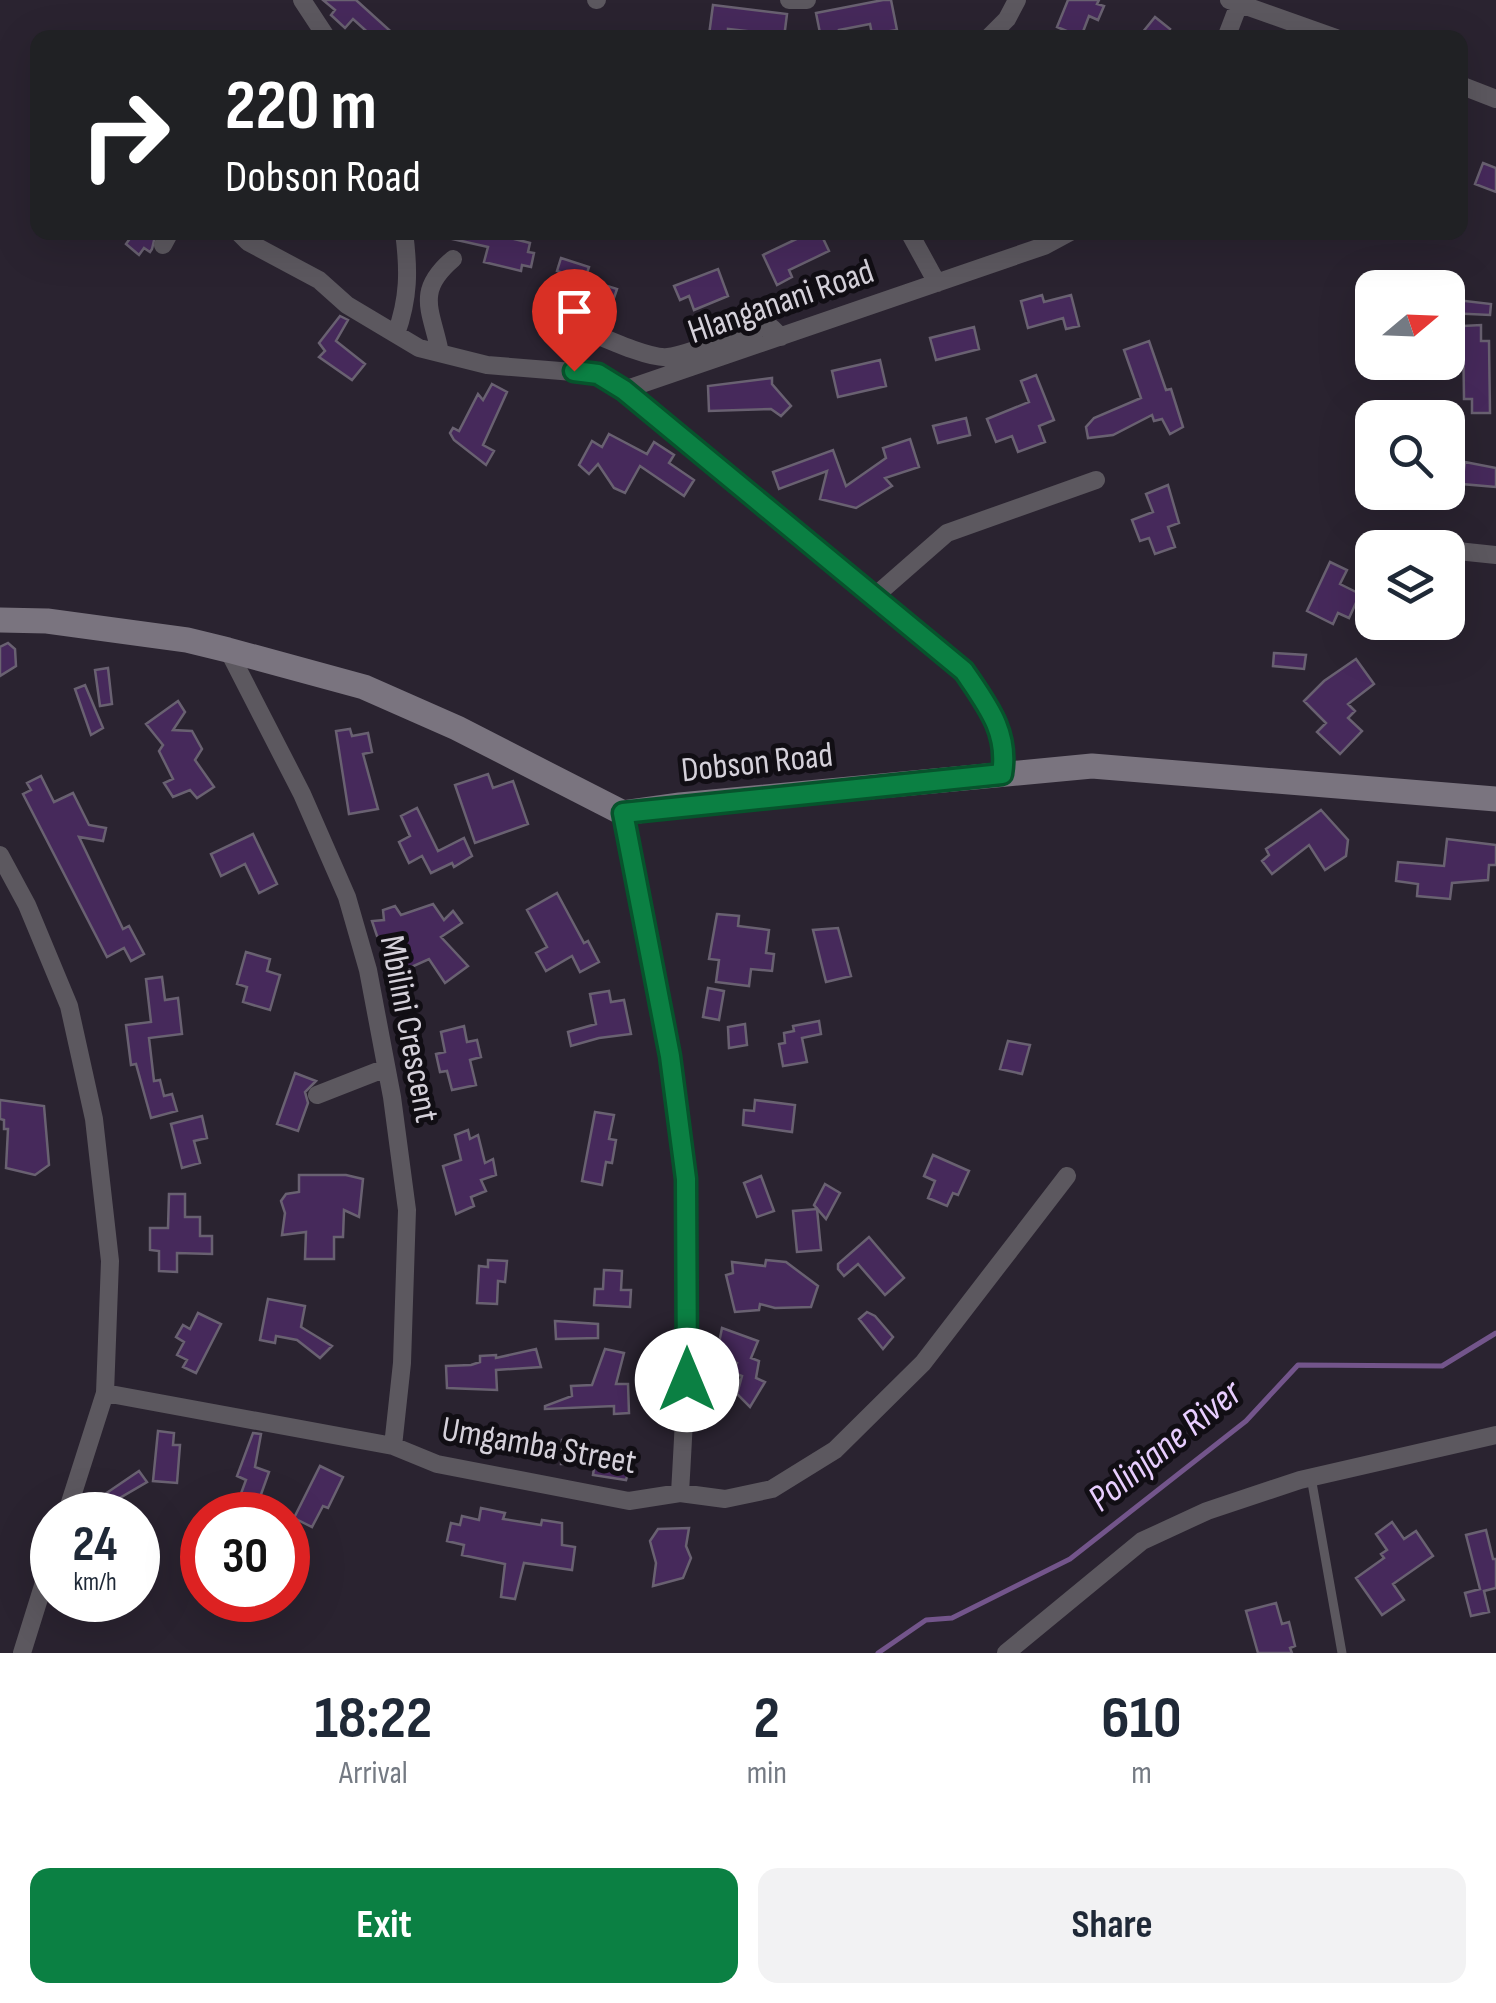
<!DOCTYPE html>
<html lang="en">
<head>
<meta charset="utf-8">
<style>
	:root { --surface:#fff; --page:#f2f2f3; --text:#1f2937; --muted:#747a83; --accent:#0b8043 }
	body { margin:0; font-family:"Sofia Sans Condensed",sans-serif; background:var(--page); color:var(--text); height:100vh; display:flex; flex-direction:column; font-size:38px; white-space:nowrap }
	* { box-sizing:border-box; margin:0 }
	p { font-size:32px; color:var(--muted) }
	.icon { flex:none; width:55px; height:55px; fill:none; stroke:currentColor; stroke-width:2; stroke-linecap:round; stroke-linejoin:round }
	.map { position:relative; height:1653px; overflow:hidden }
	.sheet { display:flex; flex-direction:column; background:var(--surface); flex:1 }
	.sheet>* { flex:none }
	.top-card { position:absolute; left:30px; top:30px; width:1438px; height:210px; border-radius:20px; box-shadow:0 10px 40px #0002; background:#202124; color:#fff; overflow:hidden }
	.needle { width:65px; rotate:71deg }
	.fabs { position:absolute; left:1355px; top:270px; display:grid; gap:20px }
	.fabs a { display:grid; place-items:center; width:110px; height:110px; border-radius:20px; background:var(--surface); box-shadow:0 10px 40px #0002; font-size:50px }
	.speed { position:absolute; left:30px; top:1492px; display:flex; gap:20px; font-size:50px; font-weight:700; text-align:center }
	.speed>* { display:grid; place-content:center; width:130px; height:130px; border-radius:50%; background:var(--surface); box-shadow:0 10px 40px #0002; line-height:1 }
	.speed small { font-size:25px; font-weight:400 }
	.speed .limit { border:15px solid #d22; background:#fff; color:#111 }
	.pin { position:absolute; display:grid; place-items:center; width:85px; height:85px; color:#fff; margin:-102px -42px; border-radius:50% 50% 50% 0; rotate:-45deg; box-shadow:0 0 10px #0007 }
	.pin .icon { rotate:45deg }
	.me { position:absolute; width:110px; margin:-55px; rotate:0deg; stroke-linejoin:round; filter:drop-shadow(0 0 8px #0008) }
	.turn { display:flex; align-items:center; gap:35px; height:210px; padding:0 30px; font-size:45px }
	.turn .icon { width:130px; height:130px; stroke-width:2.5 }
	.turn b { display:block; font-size:70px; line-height:85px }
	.eta { display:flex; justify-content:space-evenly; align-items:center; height:170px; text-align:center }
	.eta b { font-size:60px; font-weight:700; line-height:70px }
	.button { display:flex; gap:20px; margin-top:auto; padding:20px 30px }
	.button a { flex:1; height:115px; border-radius:20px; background:var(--accent); color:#fff; font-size:40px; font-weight:700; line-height:115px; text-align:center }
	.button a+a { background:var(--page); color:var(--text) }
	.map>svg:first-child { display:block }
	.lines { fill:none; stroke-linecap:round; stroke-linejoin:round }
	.stream { stroke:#73558b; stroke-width:5 }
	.building { fill:#46295b; stroke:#696171; stroke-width:2.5 }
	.lane { stroke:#5c585f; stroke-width:9 }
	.street { stroke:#5c585f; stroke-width:18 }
	.secondary { stroke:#7a747f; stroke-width:25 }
	.route-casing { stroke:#07532c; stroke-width:25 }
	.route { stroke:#0b8043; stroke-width:18 }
	.labels { text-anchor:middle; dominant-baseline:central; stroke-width:10; stroke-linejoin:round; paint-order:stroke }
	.street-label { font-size:35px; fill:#d5d1da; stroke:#110e14 }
	.water-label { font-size:38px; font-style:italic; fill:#e8ceff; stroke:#110e14 }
</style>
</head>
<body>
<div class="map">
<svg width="1496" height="1653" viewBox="0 0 1496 1653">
	<rect width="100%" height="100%" fill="#2a2330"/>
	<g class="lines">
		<!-- stream -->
		<path class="stream" d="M878 1653 926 1620 952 1618 1070 1559 1246 1421 1298 1365 1442 1366 1496 1333"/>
	</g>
	<!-- building -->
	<path class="building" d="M323 0H356L398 38H374L353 19 345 28 331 15 335 10Z
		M883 0H891L897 30 872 34 870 24 839 30 840 36 821 38 816 13Z
		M1068 0H1099L1097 4 1104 6 1098 20 1089 16 1081 37 1057 27Z
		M713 5 787 14 784 38H764V33L728 29V37L709 35Z
		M1155 17 1170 29 1163 38H1138Z
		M1483 163 1496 168V192L1475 184Z
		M125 232H156L152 249 150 252 144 248 139 255 126 244 131 237Z
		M449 232H487L530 243 528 252 534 253 531 267 522 265 521 271 484 262 488 247 448 238Z
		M811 232H820L829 251 789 270 792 277 777 285 763 255Z
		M561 258 589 267 585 279 617 289 610 310 587 303 585 311 566 305 575 277 557 271Z
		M718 269 728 296 694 310 689 296 680 300 674 286Z
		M1042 295 1044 302 1071 295 1079 326 1066 329 1063 318 1028 328 1021 301Z
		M1448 299 1491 304 1490 315 1448 313Z
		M340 316 348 320 336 341 365 364 352 380 319 357 325 351 319 343Z
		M1481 325V341H1489L1490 413H1472V399H1464L1463 326Z
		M974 327 979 349 936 360 930 338Z
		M1149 341 1166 390 1171 389 1183 427 1170 434 1162 419 1154 421 1152 415 1113 435 1088 438 1086 427 1094 418 1141 398 1124 350Z
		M880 360 886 386 838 397 832 371Z
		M1036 375 1054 420 1039 426 1045 442 1018 452 1012 436 996 442 987 419 1029 402 1021 381Z
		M772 378V384L791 406 781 416 771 409 709 411 708 386Z
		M492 384 507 392 483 445 494 451 486 465 454 440 450 433 453 428 459 431 478 394 483 400Z
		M966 418 970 435 938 443 933 426Z
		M609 434 647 454 654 442 674 455 669 463 694 480 684 496 640 466 625 493 614 488 598 464 589 474 579 465 592 441 602 447Z
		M910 439 919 467 885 478 892 486 856 508 820 499 827 471 779 489 773 472 833 450 846 486 886 458 883 448Z
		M1465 462 1496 468V487L1462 484Z
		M1168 485 1179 523 1168 527 1175 547 1155 554 1149 538 1140 541 1132 520 1153 512 1146 494Z
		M1330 562 1347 570 1340 584 1360 594 1349 618 1338 613 1333 624 1307 611Z
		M8 643 15 649 16 666 0 676V647Z
		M1274 653 1306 655 1304 669 1273 666Z
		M1356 659 1374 684 1348 704 1355 711 1348 718 1362 731 1340 754 1317 732 1326 723 1304 701 1324 681Z
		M108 668 112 704 100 706 95 670Z
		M85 685 103 728 91 735 75 689Z
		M178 701 185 712 173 730 192 731 202 749 195 760 214 787 197 798 190 790 173 797 164 783 173 779 159 751 163 745 146 724Z
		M350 729 352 736 368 733 372 752 363 754 378 809 349 814 336 731Z
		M488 774 493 788 513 781 528 824 475 843 455 785Z
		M41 776 54 802 73 793 89 825 106 828 103 841 79 837 123 929 129 926 144 954 131 961 124 948 107 957 23 794 31 790 27 783Z
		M417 808 438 851 464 838 472 856 454 867 452 863 431 873 422 856 409 863 399 842 410 836 401 816Z
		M1321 810 1348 840 1346 856 1325 870 1309 845 1272 874 1262 861 1269 855 1266 849Z
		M253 834 277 884 259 893 245 864 221 876 211 854Z
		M1447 839 1496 845V865H1489L1488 880 1452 883 1450 899 1417 896 1418 884 1396 881 1398 862 1444 866Z
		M557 893 584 943 588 941 599 962 580 972 572 956 546 971 536 953 547 947 527 910Z
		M433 904 444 920 453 911 462 923 441 937 468 966 445 983 429 959 407 969 402 952 377 936 372 921 384 920 383 910 395 906 401 915Z
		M717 914 739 916 738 926 769 930 766 953 774 954 772 971 751 969 749 986 716 982 719 960 709 959Z
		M838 928 851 976 826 982 813 930Z
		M246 952 270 959 267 971 280 975 270 1010 243 1002 247 987 237 984Z
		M162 977 165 1000 178 998 182 1034 149 1038 154 1081 160 1080 164 1096 172 1094 177 1111 151 1118 136 1064 131 1065 126 1025 151 1022 146 979Z
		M708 988 724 991 719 1020 703 1017Z
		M609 991 611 1002 624 1000 631 1034 599 1038 571 1046 568 1032 596 1024 590 994Z
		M819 1021 821 1034 802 1038 807 1062 783 1066 779 1044 785 1043 784 1033 794 1031 793 1026Z
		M745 1024 747 1045 729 1048 728 1027Z
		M464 1026 467 1042 477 1040 481 1057 470 1060 476 1085 452 1090 447 1071 440 1072 436 1054 445 1052 441 1032Z
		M1008 1041 1030 1045 1022 1074 1000 1069Z
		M295 1073 316 1081 305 1092 308 1103 298 1131 277 1124Z
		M0 1100 44 1106 49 1165 35 1175 6 1168 8 1129H4V1120L0 1119Z
		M755 1100 795 1105 792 1132 743 1125 744 1110 754 1111Z
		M595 1112 614 1115 609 1139 616 1140 612 1163 606 1162 602 1185 582 1181Z
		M202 1116 207 1138 194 1141 200 1163 182 1168 171 1124Z
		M468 1130 470 1139 478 1135 485 1163 493 1159 496 1175 481 1180 486 1191 471 1197 474 1206 456 1214 443 1166 461 1160 455 1135Z
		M933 1155 969 1171 958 1195 953 1193 947 1206 928 1198 935 1181 924 1176Z
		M299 1175H346L363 1179 359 1217 344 1210 343 1237H334V1259H305L306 1232 282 1235 285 1213 281 1201 286 1194 299 1192Z
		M761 1176 774 1211 757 1217 744 1183Z
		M825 1184 840 1193 826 1219 814 1205Z
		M169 1194H185V1217H200V1236H212V1254L177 1253V1272L159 1271V1251L150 1250V1228H168Z
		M817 1209 821 1250 797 1252 793 1211Z
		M869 1237 904 1278 885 1295 858 1264 844 1276 838 1269V1264Z
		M488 1260 507 1261 505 1282 498 1281 497 1304 477 1303 479 1266 488 1267Z
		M766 1260 786 1262 818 1286 811 1307 775 1308 760 1304 759 1310 735 1312 726 1275 733 1273 732 1262 765 1266Z
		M604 1270 622 1271 621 1290H631L630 1307 594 1305 595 1289H603Z
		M268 1299 305 1306 301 1327 332 1346 320 1358 297 1340 276 1336 275 1343 260 1340Z
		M867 1312 875 1316 893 1337 883 1349 859 1319Z
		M198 1313 221 1324 196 1373 183 1367 187 1360 177 1355 184 1342 176 1337 183 1325 190 1329Z
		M555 1321 598 1324V1338L556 1339Z
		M722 1328 758 1341 751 1358 759 1361 756 1378 765 1382 750 1407 737 1394 742 1376 732 1372 737 1363 717 1353Z
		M536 1349 541 1367 496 1370 497 1390 447 1388 446 1366 471 1365 480 1362V1356L496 1355V1358Z
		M605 1349 624 1353 616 1384H628L629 1413 614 1414V1406L545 1409V1406L572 1396 571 1386 592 1385Z
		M158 1431 174 1433 173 1445H180L177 1483 153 1481Z
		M253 1433 261 1434 255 1467 269 1472 254 1514 236 1507 246 1480 237 1476Z
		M562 1440 588 1441 587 1464H561Z
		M595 1461 630 1466 626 1480 593 1475Z
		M320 1466 343 1477 328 1508 323 1506 312 1527 294 1518Z
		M139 1471 147 1482 111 1503 105 1494Z
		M481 1508 505 1513 503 1519 541 1525 542 1520 562 1523V1545L575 1547 572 1570 524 1563 515 1599 501 1597 505 1564 462 1555 464 1545 447 1541 451 1523 460 1525 462 1516 479 1520Z
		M1392 1522 1404 1539 1416 1531 1433 1556 1393 1584 1404 1600 1382 1615 1356 1578 1384 1558 1381 1554 1387 1550 1376 1534Z
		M689 1528 686 1546 691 1558 683 1578 653 1586 656 1563 650 1541 658 1529Z
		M1486 1530 1493 1559H1496V1588L1484 1591 1489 1612 1471 1616 1465 1593 1480 1589 1466 1535Z
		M1276 1603 1282 1624 1289 1622 1295 1646 1290 1648 1292 1653H1258L1246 1611Z"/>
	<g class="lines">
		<!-- lane -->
		<path class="lane" d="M1311 1477 1342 1653"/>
		<!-- street -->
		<path class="street" d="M302 0 327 38
			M596 0H597
			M789 0H807
			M1229 0 1336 38
			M988 38 1007 19 1017 0
			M1226 38 1239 4
			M1460 85 1496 99
			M238 232 248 242 319 280 347 305 419 348 487 365 598 374 624 390 964 671C987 705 1009 732 1002 774
			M909 232 937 283
			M163 245 170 232
			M550 316C578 325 645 360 668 357 703 353 737 325 772 328L781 337
			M396 334C409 298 409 270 404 232
			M440 353C432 311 414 292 453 259
			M624 390 1044 246 1070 232
			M1394 545 1418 548
			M1448 550 1496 555
			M875 596 947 533 1096 480
			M228 650 302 794 347 897 368 970 392 1097 407 1210 402 1363 393 1446
			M623 813C641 936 680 1056 686 1181 692 1284 686 1389 680 1493
			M0 855 27 905 69 1006 94 1119 110 1261 105 1393 66 1515
			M317 1095 386 1068
			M105 1393 393 1446 437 1464 629 1501 680 1493 725 1499 772 1489 835 1450 923 1363 1067 1176
			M22 1653 52 1557
			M1006 1653 1142 1541 1207 1511 1300 1480 1496 1435"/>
		<!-- secondary -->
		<path class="secondary" d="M0 620 47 621 187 640 228 650 364 687 457 728 623 813 680 805 1092 766 1496 799"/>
	</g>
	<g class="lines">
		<!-- route casing -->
		<g class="route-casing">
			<path id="route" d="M574 371 598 374 624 390 964 671C987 705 1009 732 1002 774L623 813 670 1056 686 1179 687 1380"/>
		</g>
		<!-- route -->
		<use href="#route" class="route"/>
	</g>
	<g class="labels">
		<!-- street labels -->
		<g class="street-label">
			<text transform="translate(781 302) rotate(-19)">Hlanganani Road</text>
			<text transform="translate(757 763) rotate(-6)">Dobson Road</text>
			<text transform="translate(409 1029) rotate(79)">Mbilini Crescent</text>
			<text transform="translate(539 1446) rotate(10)">Umgamba Street</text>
		</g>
		<!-- water labels -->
		<g class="water-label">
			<text transform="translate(1165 1446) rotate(-39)">Polinjane River</text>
		</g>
	</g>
</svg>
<div class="fabs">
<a><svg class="needle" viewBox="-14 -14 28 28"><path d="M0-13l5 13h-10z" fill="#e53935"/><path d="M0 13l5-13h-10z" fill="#747a83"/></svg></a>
<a><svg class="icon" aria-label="search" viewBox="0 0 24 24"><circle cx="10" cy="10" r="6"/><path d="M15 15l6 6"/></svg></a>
<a><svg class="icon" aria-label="layers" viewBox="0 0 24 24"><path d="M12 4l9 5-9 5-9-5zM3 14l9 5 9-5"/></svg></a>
</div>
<div class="speed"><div>24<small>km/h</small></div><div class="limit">30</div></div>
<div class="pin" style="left:574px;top:371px;background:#d93025"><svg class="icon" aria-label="arrive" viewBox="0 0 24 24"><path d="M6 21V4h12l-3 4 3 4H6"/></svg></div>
<svg class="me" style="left:687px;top:1380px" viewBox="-20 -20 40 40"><circle r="19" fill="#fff"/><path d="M0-13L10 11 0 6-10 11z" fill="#0b8043"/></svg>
<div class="top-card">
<div class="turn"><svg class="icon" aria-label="right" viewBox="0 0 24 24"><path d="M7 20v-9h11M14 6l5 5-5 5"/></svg><div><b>220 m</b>Dobson Road</div></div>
</div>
</div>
<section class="sheet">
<div class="eta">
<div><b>18:22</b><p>Arrival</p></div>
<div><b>2</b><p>min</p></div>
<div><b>610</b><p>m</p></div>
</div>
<div class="button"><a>Exit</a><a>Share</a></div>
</section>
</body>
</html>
